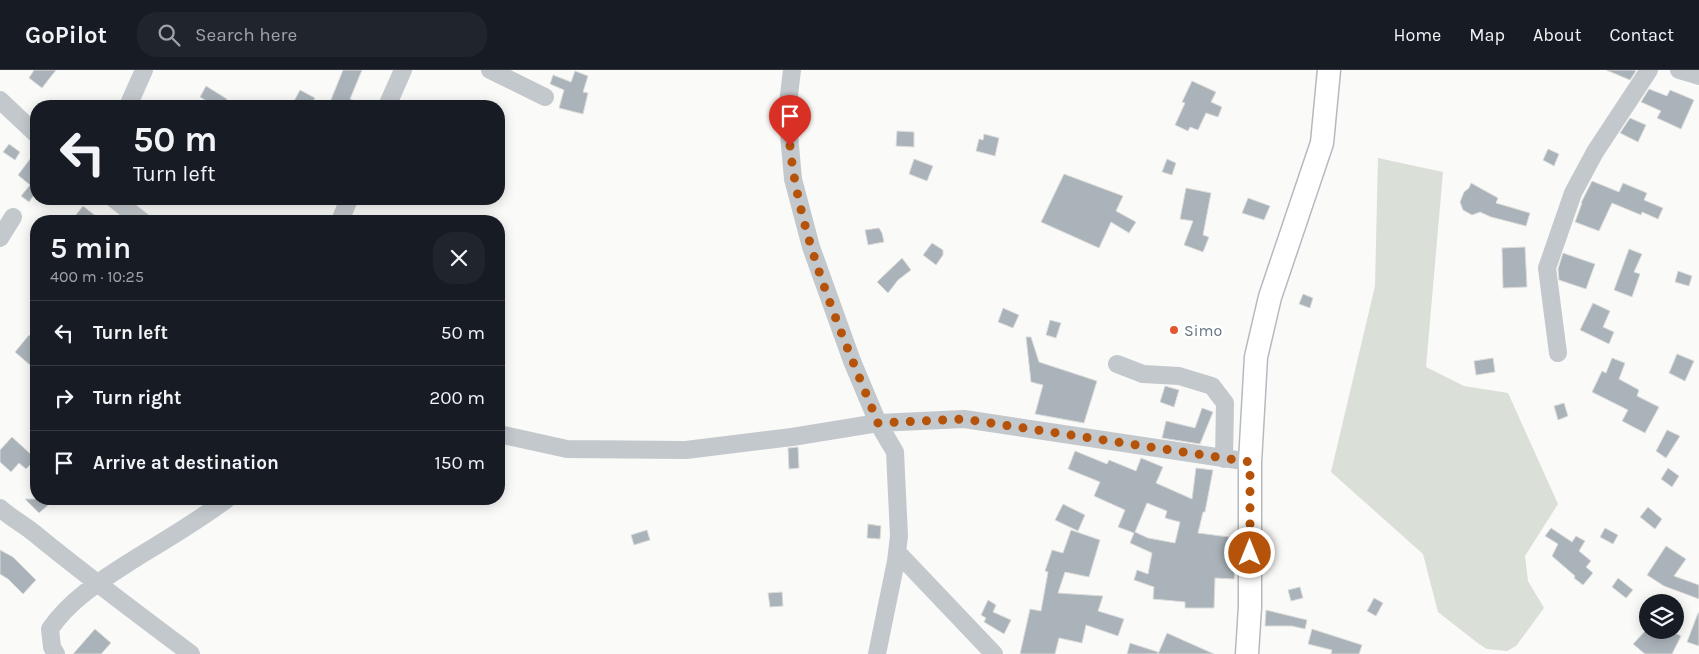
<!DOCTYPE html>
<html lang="en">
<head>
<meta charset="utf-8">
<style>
	:root { --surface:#171b24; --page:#20242c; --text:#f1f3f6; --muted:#9ea1a6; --line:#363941 }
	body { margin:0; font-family:Karla,sans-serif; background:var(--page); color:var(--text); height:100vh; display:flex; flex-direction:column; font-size:19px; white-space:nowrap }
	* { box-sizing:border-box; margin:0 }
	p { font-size:16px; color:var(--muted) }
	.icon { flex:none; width:28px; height:28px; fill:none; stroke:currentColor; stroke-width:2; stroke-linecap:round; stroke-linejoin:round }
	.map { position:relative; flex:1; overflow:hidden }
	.panel { position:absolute; left:30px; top:145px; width:475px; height:290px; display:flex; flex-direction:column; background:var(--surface); border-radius:20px; box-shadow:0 2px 12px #0003 }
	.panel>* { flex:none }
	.top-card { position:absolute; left:30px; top:30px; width:475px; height:105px; border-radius:20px; box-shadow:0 2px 12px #0003; background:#171b24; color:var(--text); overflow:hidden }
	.controls { position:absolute; left:1639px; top:524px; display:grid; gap:10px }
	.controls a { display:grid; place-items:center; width:45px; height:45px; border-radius:50%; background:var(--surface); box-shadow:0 2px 12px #0003; font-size:25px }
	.pin { position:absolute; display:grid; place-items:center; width:42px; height:42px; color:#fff; margin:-51px -21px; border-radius:50% 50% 50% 0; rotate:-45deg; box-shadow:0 0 5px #0007 }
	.pin .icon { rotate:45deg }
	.me { position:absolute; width:55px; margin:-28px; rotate:0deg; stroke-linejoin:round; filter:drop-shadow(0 0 4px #0008) }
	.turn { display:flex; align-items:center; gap:18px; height:105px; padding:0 20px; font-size:22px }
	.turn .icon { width:65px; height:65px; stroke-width:2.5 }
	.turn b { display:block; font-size:35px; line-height:42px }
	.round { display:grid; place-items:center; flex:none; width:52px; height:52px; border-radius:20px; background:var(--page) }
	.headline { display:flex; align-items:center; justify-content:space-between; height:85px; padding:0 20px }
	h1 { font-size:30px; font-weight:600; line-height:38px }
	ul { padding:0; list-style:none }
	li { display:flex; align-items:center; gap:15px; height:65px; padding:0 20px; border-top:1px solid var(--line) }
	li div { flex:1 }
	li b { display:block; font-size:19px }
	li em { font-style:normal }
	header { display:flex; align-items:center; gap:30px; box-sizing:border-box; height:70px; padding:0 25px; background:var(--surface); border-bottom:1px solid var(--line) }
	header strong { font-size:24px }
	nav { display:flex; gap:28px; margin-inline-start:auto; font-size:18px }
	.search { width:350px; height:45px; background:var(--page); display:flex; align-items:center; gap:12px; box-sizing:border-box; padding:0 18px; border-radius:20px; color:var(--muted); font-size:19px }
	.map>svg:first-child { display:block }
	.green { fill:#dadfd7 }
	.building { fill:#aab3b9; stroke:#dcdcda; fill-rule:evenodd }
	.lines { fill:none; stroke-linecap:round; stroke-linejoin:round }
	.major-casing { stroke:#b5babe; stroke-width:25 }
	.minor { stroke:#c3c8cc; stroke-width:18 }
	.major { stroke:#fff; stroke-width:22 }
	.route { stroke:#b45309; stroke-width:9; stroke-dasharray:0 16.2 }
	.poi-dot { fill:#e4572e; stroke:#fff; stroke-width:2 }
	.labels { text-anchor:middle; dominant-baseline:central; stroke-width:5; stroke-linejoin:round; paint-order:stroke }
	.poi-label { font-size:16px; fill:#657683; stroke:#fff; text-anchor:start }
</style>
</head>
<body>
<header>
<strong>GoPilot</strong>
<div class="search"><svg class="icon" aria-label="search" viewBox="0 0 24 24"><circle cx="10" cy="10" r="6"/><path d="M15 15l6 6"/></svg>Search here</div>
<nav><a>Home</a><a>Map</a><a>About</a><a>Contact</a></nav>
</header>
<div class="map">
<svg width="1699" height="584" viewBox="0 0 1699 584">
	<rect width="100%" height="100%" fill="#fafaf8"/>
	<!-- green -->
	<path class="green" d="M1378 88 1443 102 1426 297 1464 316 1508 323 1558 434 1525 486 1528 511 1544 538 1516 576 1507 581 1487 579 1479 574 1438 542 1423 484 1331 402 1375 216Z"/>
	<!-- building -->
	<path class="building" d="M34 0H56L42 18 29 8Z
		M343 0H362L350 29 367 36H341L330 32Z
		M1606 0H1633L1636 1 1630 10Z
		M575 1 588 6 583 22 588 23 583 44 559 38 564 20 550 14 553 5 571 12Z
		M1192 11 1216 22 1211 32 1222 37 1218 47 1206 43 1198 60 1190 57 1188 61 1175 55 1185 33 1182 32Z
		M206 16 227 29 223 36H215L200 27Z
		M1649 19 1667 26 1670 20 1694 30 1681 59 1657 48 1661 41 1641 32Z
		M300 20 315 28 310 36H300L293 33Z
		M1630 48 1646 55 1638 72 1620 63Z
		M897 61 914 62V77L896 76Z
		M984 64 999 68 995 86 976 81 979 69 983 70Z
		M9 74 20 82 15 90 3 82Z
		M1548 79 1559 84 1554 96 1543 90Z
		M30 89 36 93V122L29 132 21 126 30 115 18 105Z
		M914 89 933 96 927 111 909 104Z
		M1167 89 1176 93 1172 105 1162 102Z
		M1064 104 1123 126 1116 141 1136 152 1129 163 1111 152 1099 178 1041 152Z
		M1592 111 1619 122 1623 113 1647 123 1644 130 1663 138 1658 149 1642 142 1641 145 1612 133 1599 161 1575 152 1582 133H1581Z
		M1471 113 1498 128 1496 133 1530 143 1526 156 1491 147 1480 142 1472 145 1463 140 1460 132 1464 122 1469 118Z
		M1186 118 1211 123 1203 165 1209 167 1203 182 1184 175 1193 151 1180 149Z
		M1248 128 1270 136 1264 150 1242 143Z
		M83 136 102 151H71Z
		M879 158 882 163 884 172 868 175 865 160Z
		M932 173 943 180V185L936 195 923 185Z
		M1525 177 1527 217 1503 218 1502 178Z
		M1629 179 1642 184 1634 202 1640 204 1632 227 1614 220Z
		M1563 183 1595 194 1586 219 1559 210 1558 199Z
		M902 188 911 200 898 210 888 223 877 212Z
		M1678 201 1692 206 1689 216 1675 212Z
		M1303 224 1313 228 1310 238 1299 234Z
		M1593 233 1610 241 1603 257 1614 262 1609 274 1580 260Z
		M1003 238 1019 245 1013 258 998 252Z
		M1050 250 1061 253 1056 268 1046 265Z
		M29 265 36 271V287L30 295 15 282Z
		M1026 267H1031L1039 292 1097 311 1084 353 1035 344 1043 315 1031 312Z
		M1677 284 1694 291 1685 311 1669 303Z
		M1493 288 1495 302 1476 305 1474 291Z
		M1612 288 1625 293 1619 309 1639 320 1637 326 1659 337 1645 363 1622 351 1628 340 1592 322 1602 301 1606 303Z
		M1165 316 1179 320 1174 337 1160 332Z
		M1564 333 1568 346 1558 350 1554 336Z
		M1202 338 1213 342 1200 374 1162 368 1166 351 1195 358Z
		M1667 360 1680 366 1666 388 1656 381Z
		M12 367 36 389 26 399 19 393 11 402 0 392V380Z
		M798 377 799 398 789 399 788 378Z
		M1075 381 1107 394 1109 390 1136 401 1141 388 1163 397 1156 413 1192 429 1196 398 1213 400 1205 442H1203L1198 463 1237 468 1234 509 1215 508 1214 538H1185V532L1153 529 1154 517 1134 510 1137 500 1148 504 1152 483 1130 473 1134 463 1118 457 1125 440 1094 426 1100 412 1068 399ZM1147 433 1167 441 1165 448 1180 452 1175 473 1148 468 1135 462Z
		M1668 398 1679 406 1672 417 1661 409Z
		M25 429H55L39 443Z
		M1063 434 1085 445 1078 461 1055 450Z
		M1648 437 1662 449 1655 459 1640 447Z
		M868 454 881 456 880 469 867 468Z
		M1551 458 1572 472 1576 466 1585 471 1579 481 1591 491 1586 497 1593 503 1583 515 1574 508 1575 506 1552 486 1558 474 1545 466Z
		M1605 458 1618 465 1613 474 1600 467Z
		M647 460 650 470 634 475 631 465Z
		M1071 460 1100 470 1089 507 1065 502 1058 523 1103 526 1098 541 1124 549 1118 566 1086 555 1082 573 1059 568 1055 584H1020L1030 539 1041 541 1048 502 1045 501 1052 480 1063 483Z
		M1666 476 1686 489 1674 506 1699 515V529L1664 516 1647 505Z
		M0 480 13 487 36 510 23 524 8 509 0 504Z
		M1618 508 1633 520 1626 528 1612 517Z
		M1300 517 1303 528 1291 531 1288 520Z
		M782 522 783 536 770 537 768 523Z
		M1374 528 1383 533 1376 546 1367 541Z
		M988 530 996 535 993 542 1011 550 1004 564 984 552 986 548 981 545Z
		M1266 540 1307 550 1305 559 1292 556H1265Z
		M1698 543H1699V576L1687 572Z
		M1648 558 1659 568 1663 560H1669L1681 566 1672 584H1645L1633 574Z
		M95 559 111 573 101 584H73Z
		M1312 559 1362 575 1359 584H1331L1332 580 1308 574Z
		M1167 563 1214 584H1158Z
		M1130 573 1158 582 1157 584H1127Z"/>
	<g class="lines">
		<!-- major casing -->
		<g class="major-casing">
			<path id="major" d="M1247 584 1250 537V392L1256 287 1270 227 1322 73 1329 0"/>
		</g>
		<!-- minor -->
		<path class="minor" d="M490 0 545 27
			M792 0 787 42 793 109 811 177 852 291 878 353 895 382 899 466 896 491 877 584
			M1679 0 1699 6
			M0 30 36 64
			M128 36 144 0
			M387 36 403 0
			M114 129 142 151
			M340 151 349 129
			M0 168 13 147
			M1558 283 1547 198 1573 123 1595 82 1649 0
			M1117 294 1143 304 1179 306 1212 316 1225 333 1224 389
			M499 364 567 379 686 380 792 367 878 353 964 349 1250 392
			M0 438C11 448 23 454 34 463 85 505 138 544 191 584
			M897 482 994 584
			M56 584 52 577 50 559C71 528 105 508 136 488 167 469 198 451 227 429"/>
		<!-- major -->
		<use href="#major" class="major"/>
	</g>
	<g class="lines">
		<!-- route -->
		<path class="route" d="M790 76C799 168 843 267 878 353L964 349 1250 392V483"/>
	</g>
	<!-- markers -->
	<circle class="poi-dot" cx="1174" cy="260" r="5"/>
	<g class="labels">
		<!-- poi labels -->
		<g class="poi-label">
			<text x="1184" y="260">Simo</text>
		</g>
	</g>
</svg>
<div class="controls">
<a><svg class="icon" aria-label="layers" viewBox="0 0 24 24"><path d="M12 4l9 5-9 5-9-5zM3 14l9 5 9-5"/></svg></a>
</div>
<div class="pin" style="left:790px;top:76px;background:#d93025"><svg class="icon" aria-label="arrive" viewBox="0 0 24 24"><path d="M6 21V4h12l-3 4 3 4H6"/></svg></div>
<svg class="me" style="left:1250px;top:483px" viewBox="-20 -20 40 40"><circle r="17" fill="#b45309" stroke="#fff" stroke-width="3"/><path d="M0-11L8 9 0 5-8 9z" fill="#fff"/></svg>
<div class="top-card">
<div class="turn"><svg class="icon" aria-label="left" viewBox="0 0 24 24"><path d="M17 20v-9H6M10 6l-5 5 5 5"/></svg><div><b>50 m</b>Turn left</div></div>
</div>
<section class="panel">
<div class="headline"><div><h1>5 min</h1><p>400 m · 10:25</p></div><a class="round"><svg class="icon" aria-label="close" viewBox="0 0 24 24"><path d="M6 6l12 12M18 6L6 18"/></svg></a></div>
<ul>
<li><svg class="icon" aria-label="left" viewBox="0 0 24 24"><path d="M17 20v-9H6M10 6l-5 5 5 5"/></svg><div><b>Turn left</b></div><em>50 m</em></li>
<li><svg class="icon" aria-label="right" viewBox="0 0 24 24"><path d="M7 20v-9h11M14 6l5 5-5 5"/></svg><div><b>Turn right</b></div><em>200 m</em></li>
<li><svg class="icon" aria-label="arrive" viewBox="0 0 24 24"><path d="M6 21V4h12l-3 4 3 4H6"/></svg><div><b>Arrive at destination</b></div><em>150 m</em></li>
</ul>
</section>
</div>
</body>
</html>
